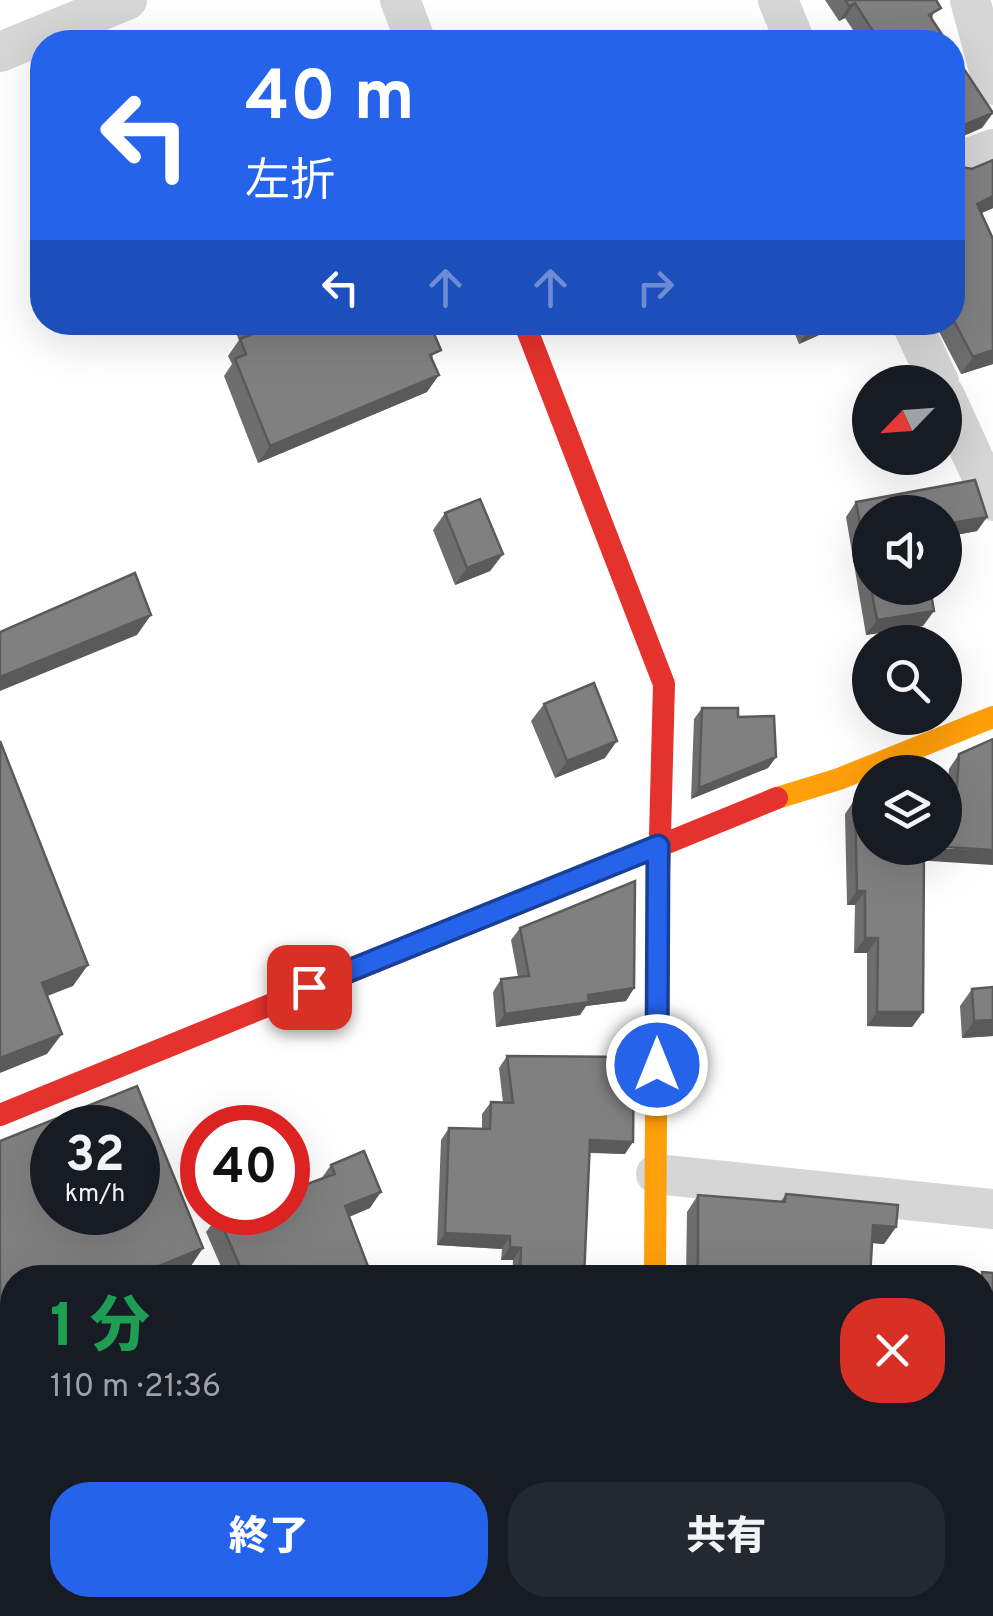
<!DOCTYPE html>
<html lang="ja">
<head>
<meta charset="utf-8">
<style>
	:root { --surface:#171b24; --page:#242831; --text:#f1f3f6; --muted:#9ea1a6; --accent:#2563eb }
	body { margin:0; font-family:Overpass,"Noto Sans JP",sans-serif; background:var(--page); color:var(--text); height:100vh; display:flex; flex-direction:column; font-size:38px; white-space:nowrap }
	* { box-sizing:border-box; margin:0 }
	p { font-size:32px; color:var(--muted) }
	.icon { flex:none; width:55px; height:55px; fill:none; stroke:currentColor; stroke-width:2; stroke-linecap:round; stroke-linejoin:round }
	.map { position:relative; flex:1; overflow:hidden }
	.drawer { position:absolute; left:0px; top:1265px; width:995px; height:352px; display:flex; flex-direction:column; background:var(--surface); border-radius:40px 40px 0 0; box-shadow:0 10px 40px #0002 }
	.drawer>* { flex:none }
	.guide { position:absolute; left:30px; top:30px; width:935px; height:305px; border-radius:40px; box-shadow:0 10px 40px #0002; background:#2563eb; color:#fff; overflow:hidden }
	.needle { width:65px; rotate:245deg }
	.buttons { position:absolute; left:852px; top:365px; display:grid; gap:20px }
	.buttons a { display:grid; place-items:center; width:110px; height:110px; border-radius:50%; background:var(--surface); box-shadow:0 10px 40px #0002; font-size:50px }
	.speed { position:absolute; left:30px; top:1105px; display:flex; gap:20px; font-size:50px; font-weight:700; text-align:center }
	.speed>* { display:grid; place-content:center; width:130px; height:130px; border-radius:50%; background:var(--surface); box-shadow:0 10px 40px #0002; line-height:1 }
	.speed small { font-size:25px; font-weight:400 }
	.speed .limit { border:15px solid #d22; background:#fff; color:#111 }
	.pin { position:absolute; display:grid; place-items:center; width:85px; height:85px; color:#fff; margin:-42px; border-radius:20px; box-shadow:0 5px 15px #0006 }
	.me { position:absolute; width:110px; margin:-55px; rotate:0deg; stroke-linejoin:round; filter:drop-shadow(0 0 8px #0008) }
	.turn { display:flex; align-items:center; gap:35px; height:210px; padding:0 50px; font-size:45px }
	.turn .icon { width:130px; height:130px; stroke-width:2.5 }
	.turn b { display:block; font-size:70px; line-height:85px }
	.lanes { display:flex; align-items:center; height:95px; padding:0 50px; background:#0003; justify-content:center; gap:50px; direction:ltr }
	.lanes .off { opacity:.35 }
	.round { display:grid; place-items:center; flex:none; width:105px; height:105px; border-radius:40px; background:var(--page) }
	.head { display:flex; align-items:center; justify-content:space-between; height:170px; padding:0 50px }
	h1 { font-size:60px; font-weight:800; line-height:75px; color:#1e9e55 }
	.action { display:flex; gap:20px; margin-top:auto; padding:20px 50px }
	.action a { flex:1; height:115px; border-radius:40px; background:var(--accent); color:#fff; font-size:40px; font-weight:800; line-height:115px; text-align:center }
	.action a+a { background:var(--page); color:var(--text) }
	.map>svg:first-child { display:block }
	.lines { fill:none; stroke-linecap:round; stroke-linejoin:round }
	.street { stroke:#d6d6d6; stroke-width:40 }
	.slow { stroke:#ff9f0a; stroke-width:22 }
	.jam { stroke:#e5322d; stroke-width:22 }
	.wall { fill:#6e6e6e }
	.shaded-wall { fill:#5a5a5a }
	.building { fill:#808080; stroke:#5a5a5a; stroke-width:2.5; fill-rule:evenodd }
	.route-casing { stroke:#184099; stroke-width:25 }
	.route { stroke:#2563eb; stroke-width:18 }
</style>
</head>
<body>
<div class="map">
<svg width="993" height="1616" viewBox="0 0 993 1616">
	<rect width="100%" height="100%" fill="#fff"/>
	<g class="lines">
		<!-- street -->
		<path class="street" d="M400 0 416 42
			M778 0 795 42
			M970 0 993 85
			M0 52 127 0
			M952 164 993 149
			M911 322 939 382
			M945 396 993 501
			M656 1174 993 1209
			M718 1605 722 1616"/>
		<!-- slow -->
		<path class="slow" d="M777 798 839 779 993 717
			M655 1278 657 949"/>
		<!-- jam -->
		<path class="jam" d="M524 322 664 684 657 949
			M0 1115 777 798"/>
	</g>
	<!-- wall -->
	<path class="wall" d="M825 0H936L932 20 947 42H861L845 18 839 21Z
		M993 160V208L981 213 993 364 961 374 934 322H952V165L972 169Z
		M231 322H429L433 361 427 392 258 463 224 376 232 364 228 356 239 340Z
		M696 322H732L701 335Z
		M790 322H848L799 344Z
		M856 502 987 517 977 531 945 537V512H870V588H930L923 626 866 635 846 517Z
		M445 513 503 554 490 571 455 585 433 530Z
		M544 704 605 758 555 778 531 721Z
		M702 708 776 757 768 768 691 799 694 719Z
		M993 739 924 861 923 1012 912 1027 867 1026V953H854L855 905H847L845 814 855 799 870 848 947 787 949 769 959 754Z
		M520 928 634 988 626 1001 586 1006 580 1015 496 1027 493 992 501 979 518 977 511 940Z
		M972 989 993 1036 962 1038 960 1006Z
		M507 1056 625 1154 590 1153 584 1278H512L513 1260H501L502 1249 437 1245 441 1140 449 1128 482 1129V1114L491 1102 503 1103 499 1068Z
		M331 1165 370 1208 349 1217 372 1278H226L206 1232 218 1216 321 1179Z
		M786 1194 896 1227 884 1244 872 1243 870 1278H686L687 1212 698 1195 781 1201Z"/>
	<!-- shaded-wall -->
	<path class="shaded-wall" d="M855 3 845 18 839 21 849 6Z
		M993 113 982 128 952 141V130Z
		M993 196V208L964 221 977 204Z
		M710 322H732L701 335Z
		M825 322H848L799 344 809 329Z
		M993 350V364L961 374 973 357Z
		M439 375 427 392 258 463 270 446Z
		M987 517 977 531 945 537V524Z
		M503 554 490 571 455 585 467 568Z
		M934 611 923 626 866 635 877 620Z
		M151 615 137 635 0 691V677Z
		M617 741 605 758 555 778 567 761Z
		M776 757 768 768 691 799 699 788Z
		M923 848 993 850V865L914 860Z
		M857 891H865L855 905H847Z
		M865 938H878L867 953H854Z
		M88 965 73 986 27 1004 42 983Z
		M634 988 626 1001 586 1006 580 1015 496 1027 505 1014 588 995Z
		M877 1012H923L912 1027 867 1026Z
		M993 1020V1036L962 1038 974 1021Z
		M62 1034 47 1054 0 1073V1058Z
		M590 1140 633 1142 625 1154 582 1152Z
		M381 1192 370 1208 334 1223 345 1206Z
		M873 1225 896 1227 884 1244 862 1242Z
		M445 1233 510 1236 502 1249 437 1245Z
		M510 1247 521 1248 513 1260H501Z
		M203 1248 191 1266 162 1278H130Z
		M12 1325V1338L0 1343V1330Z
		M982 1380 993 1381V1393L982 1392Z"/>
	<!-- building -->
	<path class="building" d="M845 0H936L941 8 929 15 947 42H880L855 3 849 6Z
		M952 51 993 113 952 130Z
		M993 160V196L977 204 993 239V350L973 357 952 317V165L972 169Z
		M250 322H429L441 350 430 355 439 375 270 446 235 359 246 354 240 339 255 333Z
		M806 322H825L809 329Z
		M975 480 987 517 945 524V512H870V581L856 502Z
		M480 499 503 554 467 568 445 513Z
		M135 573 151 615 0 677V632Z
		M871 588H930L934 611 877 620Z
		M594 683 617 741 567 761 544 704Z
		M702 708H738V717L774 716 776 757 699 788Z
		M993 739V850L945 847V787H957L959 754Z
		M0 741 88 965 42 983 62 1034 0 1058Z
		M855 799H870V848H924L923 1012H877L878 938H865V891H857Z
		M635 881 634 988 588 995 589 1002 505 1014 501 979 529 976 520 928Z
		M993 987V1020L974 1021 972 989Z
		M507 1056 634 1057 633 1142 590 1140 584 1278H520L521 1248 510 1247V1236L445 1233 449 1128 490 1129 491 1102 513 1103Z
		M137 1086 203 1248 130 1278H12V1325L0 1330V1141ZM52 1128H138V1212H52Z
		M364 1151 381 1192 345 1206 372 1277 245 1278 218 1216 228 1212H288V1191L335 1174 331 1165Z
		M786 1194 898 1205 896 1227 873 1225 870 1278H693L698 1263V1195L785 1202Z
		M982 1272 993 1273V1381L982 1380Z"/>
	<g class="lines">
		<!-- route casing -->
		<g class="route-casing">
			<path id="route" d="M309 987 658 846 657 1065"/>
		</g>
		<!-- route -->
		<use href="#route" class="route"/>
	</g>
</svg>
<div class="buttons">
<a><svg class="needle" viewBox="-14 -14 28 28"><path d="M0-13l5 13h-10z" fill="#e53935"/><path d="M0 13l5-13h-10z" fill="#9ea1a6"/></svg></a>
<a><svg class="icon" aria-label="sound" viewBox="0 0 24 24"><path d="M4 9h4l5-4v14l-5-4H4zM17 9q2 3 0 6"/></svg></a>
<a><svg class="icon" aria-label="search" viewBox="0 0 24 24"><circle cx="10" cy="10" r="6"/><path d="M15 15l6 6"/></svg></a>
<a><svg class="icon" aria-label="layers" viewBox="0 0 24 24"><path d="M12 4l9 5-9 5-9-5zM3 14l9 5 9-5"/></svg></a>
</div>
<div class="speed"><div>32<small>km/h</small></div><div class="limit">40</div></div>
<div class="pin" style="left:309px;top:987px;background:#d93025"><svg class="icon" aria-label="arrive" viewBox="0 0 24 24"><path d="M6 21V4h12l-3 4 3 4H6"/></svg></div>
<svg class="me" style="left:657px;top:1065px" viewBox="-20 -20 40 40"><circle r="17" fill="#2563eb" stroke="#fff" stroke-width="3"/><path d="M0-11L8 9 0 5-8 9z" fill="#fff"/></svg>
<div class="guide">
<div class="turn"><svg class="icon" aria-label="left" viewBox="0 0 24 24"><path d="M17 20v-9H6M10 6l-5 5 5 5"/></svg><div><b>40 m</b>左折</div></div>
<div class="lanes"><svg class="icon" aria-label="left" viewBox="0 0 24 24"><path d="M17 20v-9H6M10 6l-5 5 5 5"/></svg><svg class="icon off" aria-label="ahead" viewBox="0 0 24 24"><path d="M12 20V5M6 11l6-6 6 6"/></svg><svg class="icon off" aria-label="ahead" viewBox="0 0 24 24"><path d="M12 20V5M6 11l6-6 6 6"/></svg><svg class="icon off" aria-label="right" viewBox="0 0 24 24"><path d="M7 20v-9h11M14 6l5 5-5 5"/></svg></div>
</div>
<section class="drawer">
<div class="head"><div><h1>1 分</h1><p>110 m · 21:36</p></div><a class="round" style="background:#d93025;color:#fff"><svg class="icon" aria-label="close" viewBox="0 0 24 24"><path d="M6 6l12 12M18 6L6 18"/></svg></a></div>
<div class="action"><a>終了</a><a>共有</a></div>
</section>
</div>
</body>
</html>
